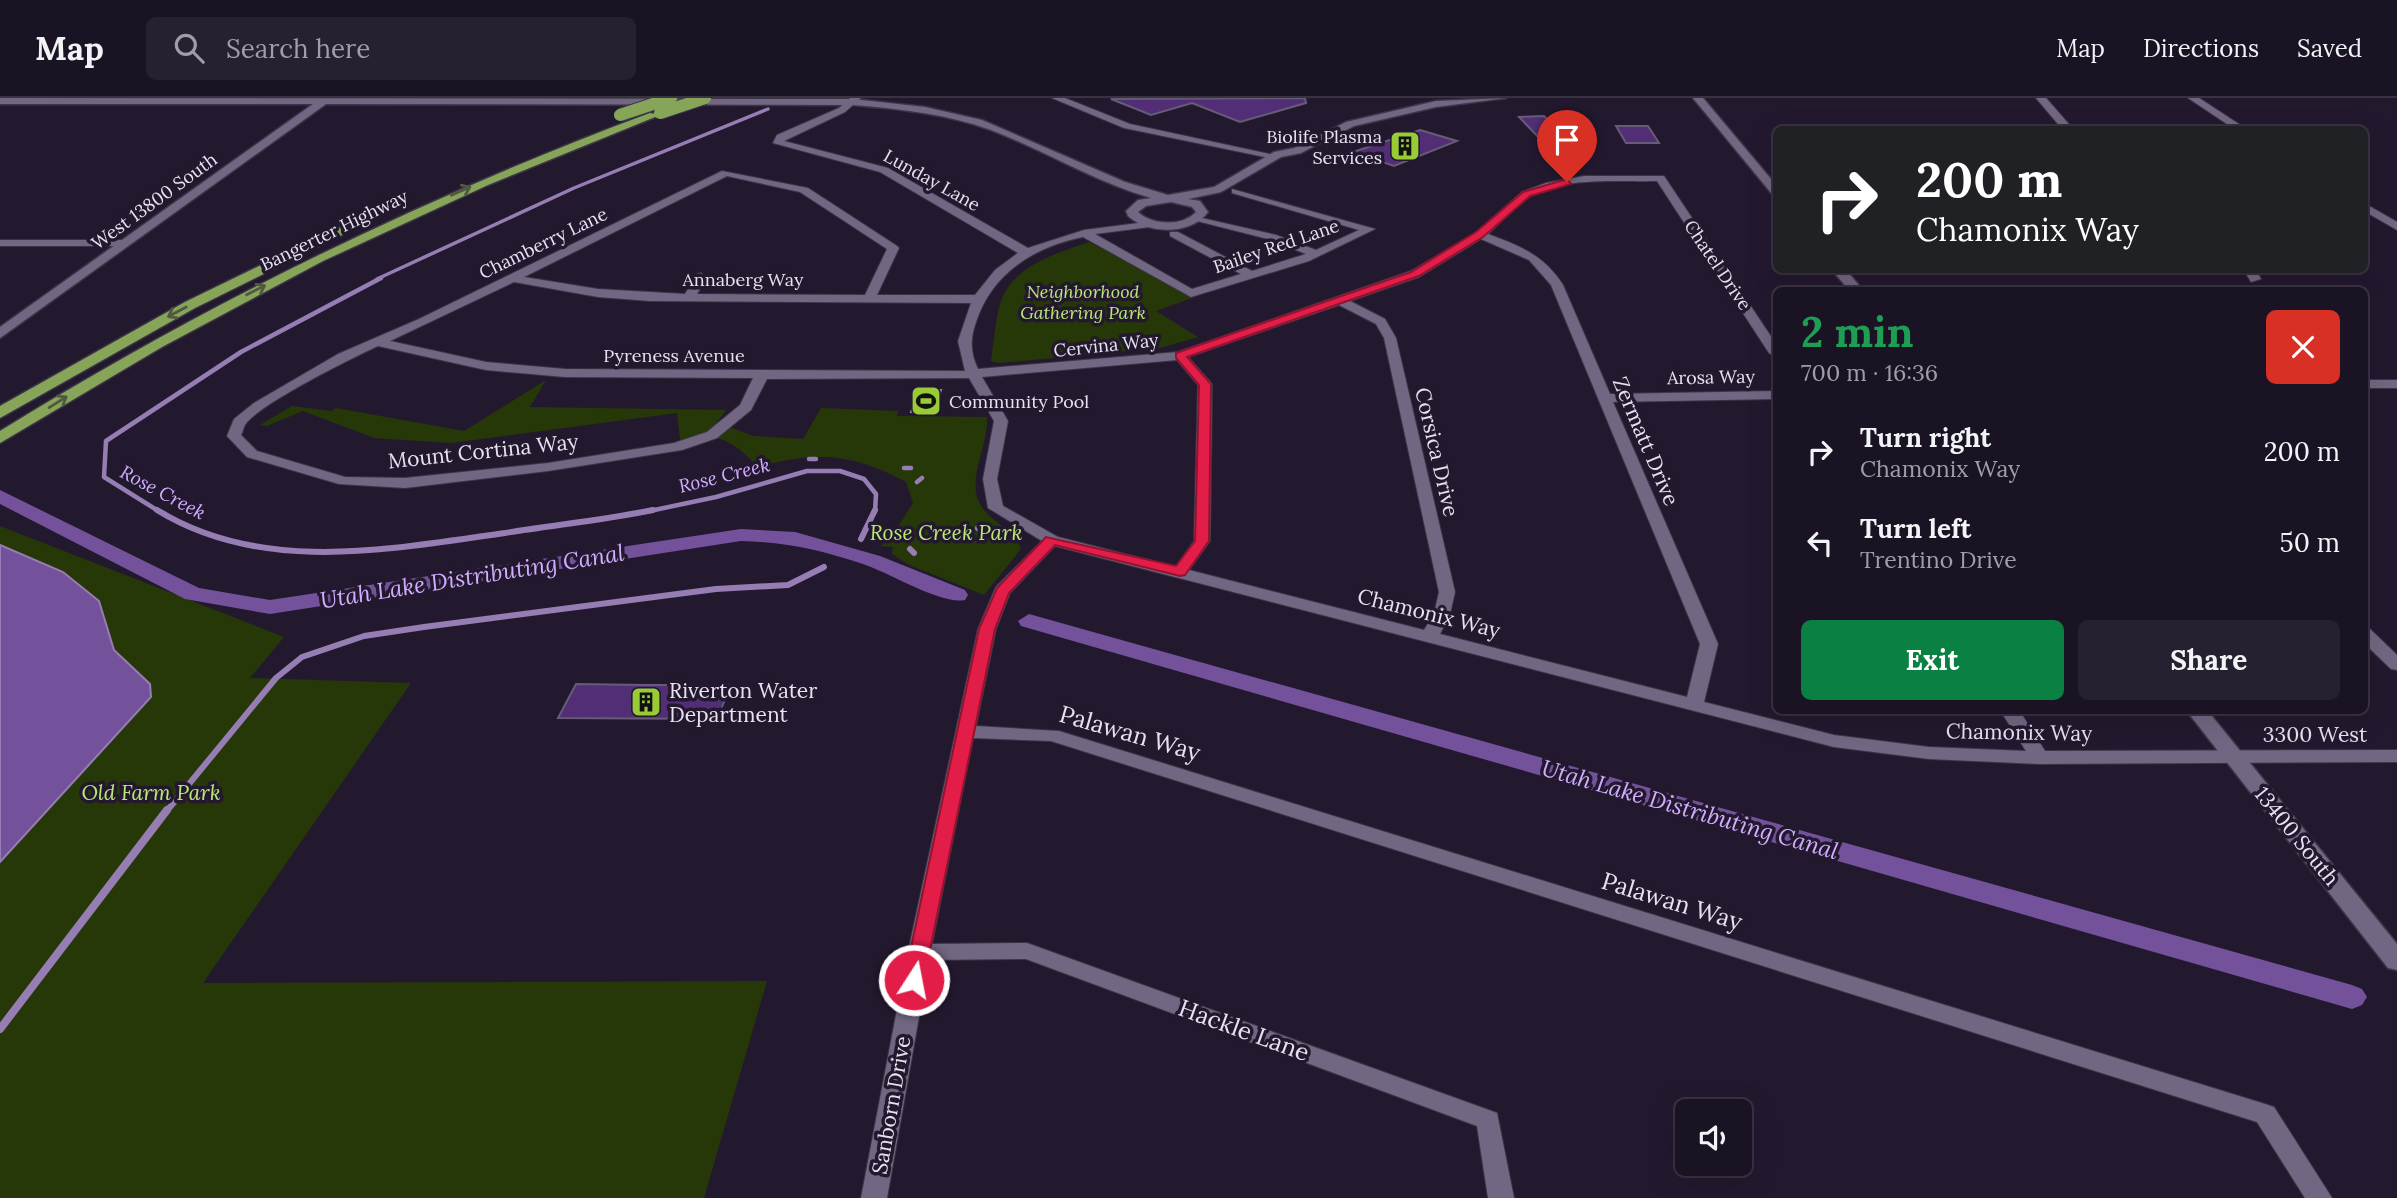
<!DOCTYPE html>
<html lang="en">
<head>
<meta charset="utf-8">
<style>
	:root { --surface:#1a1323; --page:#272030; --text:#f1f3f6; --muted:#9f9ea6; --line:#383241; --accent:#0b8043 }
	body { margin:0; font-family:Lora,serif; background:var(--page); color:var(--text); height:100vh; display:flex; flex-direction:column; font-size:26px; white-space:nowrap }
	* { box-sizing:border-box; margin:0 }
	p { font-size:23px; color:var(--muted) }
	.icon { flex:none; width:38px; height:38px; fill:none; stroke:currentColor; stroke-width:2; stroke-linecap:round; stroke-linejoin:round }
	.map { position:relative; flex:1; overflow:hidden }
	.sheet { position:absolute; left:1773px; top:189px; width:595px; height:427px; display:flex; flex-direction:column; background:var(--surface); border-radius:10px; box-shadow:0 7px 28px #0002,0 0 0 2px var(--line) }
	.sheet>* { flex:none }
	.hud { position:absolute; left:1773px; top:28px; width:595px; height:147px; border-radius:10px; box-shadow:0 7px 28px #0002,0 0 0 2px var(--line); background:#202124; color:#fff; overflow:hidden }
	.tools { position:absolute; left:1675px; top:1001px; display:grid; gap:14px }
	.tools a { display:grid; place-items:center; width:77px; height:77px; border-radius:10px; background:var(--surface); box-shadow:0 7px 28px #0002,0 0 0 2px var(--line); font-size:35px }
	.pin { position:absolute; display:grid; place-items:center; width:60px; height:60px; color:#fff; margin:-72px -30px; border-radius:50% 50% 50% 0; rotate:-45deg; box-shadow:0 0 7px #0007 }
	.pin .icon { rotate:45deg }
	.me { position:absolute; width:77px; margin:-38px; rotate:11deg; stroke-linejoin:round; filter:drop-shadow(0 0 5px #0008) }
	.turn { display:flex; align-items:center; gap:24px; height:147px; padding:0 28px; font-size:32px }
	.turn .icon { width:91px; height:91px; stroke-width:2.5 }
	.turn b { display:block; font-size:49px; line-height:60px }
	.round { display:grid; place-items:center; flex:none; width:74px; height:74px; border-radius:10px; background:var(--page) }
	.head { display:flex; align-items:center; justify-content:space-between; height:119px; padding:0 28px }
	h1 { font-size:42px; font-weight:800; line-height:52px; color:#1e9e55 }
	.button { display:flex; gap:14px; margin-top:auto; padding:14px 28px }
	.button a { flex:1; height:80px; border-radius:10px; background:var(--accent); color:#fff; font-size:28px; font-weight:800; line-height:80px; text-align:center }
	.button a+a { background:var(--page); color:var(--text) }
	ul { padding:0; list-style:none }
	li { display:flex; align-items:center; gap:21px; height:91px; padding:0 28px }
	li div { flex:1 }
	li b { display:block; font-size:26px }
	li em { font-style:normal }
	header { display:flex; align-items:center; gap:42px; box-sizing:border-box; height:98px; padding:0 35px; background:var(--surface); border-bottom:2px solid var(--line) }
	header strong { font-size:33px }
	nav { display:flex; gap:38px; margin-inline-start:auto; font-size:24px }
	.search { width:490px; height:63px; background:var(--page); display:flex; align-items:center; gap:18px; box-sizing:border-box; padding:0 24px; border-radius:10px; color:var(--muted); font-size:26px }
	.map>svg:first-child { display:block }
	.green { fill:#273808 }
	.water { fill:#74529b; stroke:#967db4; stroke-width:2 }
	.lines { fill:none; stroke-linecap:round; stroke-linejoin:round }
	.stream-far3 { stroke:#967db4; stroke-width:3.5 }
	.stream-far2 { stroke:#967db4; stroke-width:4.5 }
	.stream-far1 { stroke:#967db4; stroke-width:6 }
	.stream { stroke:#967db4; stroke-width:8 }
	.canal { fill:#74529b; fill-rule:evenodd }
	.building { fill:#512e75; stroke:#675c76; stroke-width:2 }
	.minor-casing { stroke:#3d3547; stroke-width:2 }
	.tertiary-casing { stroke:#3d3547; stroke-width:3 }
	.secondary-casing { stroke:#3d3547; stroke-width:3 }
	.motorway-casing { stroke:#3d3547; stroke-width:3 }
	.minor { fill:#726782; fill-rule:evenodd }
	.tertiary { fill:#726782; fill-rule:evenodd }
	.secondary { fill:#726782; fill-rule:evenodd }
	.motorway { fill:#86a558; fill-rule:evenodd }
	.motorway-bridge-casing { stroke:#3d3547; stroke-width:14; stroke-linecap:butt }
	.motorway-bridge { stroke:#86a558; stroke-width:12 }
	.oneway { stroke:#505841 }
	.route { fill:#e11d48; stroke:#92132f; stroke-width:2 }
	.labels { text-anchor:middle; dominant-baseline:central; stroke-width:7; stroke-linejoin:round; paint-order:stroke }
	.far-poi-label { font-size:18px; fill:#e7e1f0; stroke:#23192f; text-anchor:end }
	.far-street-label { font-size:18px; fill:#e7e1f0; stroke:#23192f }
	.far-park-label { font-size:18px; font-style:italic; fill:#bbe777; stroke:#23192f }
	.far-water-label { font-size:19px; font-style:italic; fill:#d1adff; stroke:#23192f }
	.street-label { font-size:21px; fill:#e7e1f0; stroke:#23192f }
	.park-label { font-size:21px; font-style:italic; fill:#bbe777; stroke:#23192f }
	.poi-label { font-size:21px; fill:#e7e1f0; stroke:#23192f; text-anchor:start }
	.water-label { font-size:23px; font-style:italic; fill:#d1adff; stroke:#23192f }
	.near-street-label { font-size:24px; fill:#e7e1f0; stroke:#23192f }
</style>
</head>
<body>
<header>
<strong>Map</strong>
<div class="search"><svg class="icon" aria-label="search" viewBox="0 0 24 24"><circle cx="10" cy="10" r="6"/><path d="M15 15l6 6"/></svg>Search here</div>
<nav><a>Map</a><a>Directions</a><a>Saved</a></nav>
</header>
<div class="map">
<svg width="2397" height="1100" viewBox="0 0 2397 1100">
	<rect width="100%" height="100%" fill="#23192f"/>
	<!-- green -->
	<path class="green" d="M1089 144 1195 199 1156 213 1198 239 1160 250 999 265 991 263C994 243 995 222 1001 203 1013 168 1057 155 1089 144Z
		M546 282 530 309 726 312 717 324 753 338 803 341 821 310 898 313 897 318 987 319C989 346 966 382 980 406 990 424 1014 431 1021 451L984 497 907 466 892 456 893 449 880 448 890 441 913 405 906 384C852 355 816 353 757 369 737 344 712 331 680 342L677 315 451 345 374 340 303 313 267 328 260 327 292 308 332 313 336 310 464 333Z
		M0 428 284 539 250 580 411 585 203 885 767 883 704 1100H0Z"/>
	<!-- water -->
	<path class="water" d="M919 292H941L933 315 911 314Z
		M0 447 63 474 99 503 114 552 150 586 151 599 0 764Z"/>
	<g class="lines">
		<!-- stream-far3 -->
		<path class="stream-far3" d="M377 181 574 90 768 11"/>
		<!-- stream-far2 -->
		<path class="stream-far2" d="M809 361H816
			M904 370H911
			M917 384 922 380
			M160 414 104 379 106 343 241 254 381 180
			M645 414 716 399 807 373H840L864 381 876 396 875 414"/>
		<!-- stream-far1 -->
		<path class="stream-far1" d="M157 412C262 477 391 451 505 435 554 427 604 422 653 412
			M978 430 982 433
			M861 441 875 412
			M910 451 914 455
			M166 714 276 580 302 559 364 538 424 529 716 491 788 487 824 469"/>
		<!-- stream -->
		<path class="stream" d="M0 931 167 712"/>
		<!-- canal -->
		<path class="canal" d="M0 392 199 490 270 502 741 431 795 434 880 458 965 492 968 497 965 502C941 507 888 474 863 466 820 452 787 444 741 443L270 516 185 501 0 406Z
			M1029 516 2352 887 2362 891 2367 899 2362 907 2352 911 1021 528 1018 523Z"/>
	</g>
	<!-- building -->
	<path class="building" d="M1305 0 1306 5 1240 24 1192 5 1151 17 1111 1Z
		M1544 18 1570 45 1545 46 1519 19Z
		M1616 28H1648L1659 45H1626Z
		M1420 32 1457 43 1394 68 1353 54Z
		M576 586 645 587H731L717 621 558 620Z"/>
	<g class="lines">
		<!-- minor casing -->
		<g class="minor-casing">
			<path id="minor" d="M850 0H861L845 14 784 43 888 70 1028 150 1084 132 1154 123 1160 126 1158 128 1095 136 1192 191 1241 176 1170 138V134H1178L1252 173 1306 156 1268 141 1193 122V118L1276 137 1316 152 1359 132 1232 95V91L1375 131 1309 163 1191 199 1083 139C1034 149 992 175 976 224 970 241 970 254 978 271L1178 254 1411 173 1476 135 1522 94 1546 85 1584 78H1664L1776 246V259L1769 255 1657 83C1620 84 1559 78 1528 100 1514 110 1501 124 1488 136 1520 148 1544 157 1563 187L1610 296 1776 293V301L1613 304 1718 546 1704 604 1834 637 1929 649 2026 653 2000 612H2019L2045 653 2397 652V664L2040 666 1929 661 1834 649 1055 448 1010 495 996 531 976 628 1059 633 2265 1006 2274 1009 2332 1100H2305L2257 1024 1051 643 973 640 932 846 1027 845 1497 1015 1514 1100H1488L1477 1028 1026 861 929 862 887 1100H861L908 854 978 531 996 489 1042 443 988 410 983 381 994 323 969 280 767 281 751 312 717 340 682 352 548 373 405 390 339 386 247 359 227 338 234 321 254 305 338 256 419 221 722 73 808 90 897 148 899 150 877 197H975L995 172 1018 155 880 74 773 45 777 37 839 10ZM727 78 800 94 887 151 865 197 697 196 707 179 701 175 697 176 685 196 598 191 524 179ZM1481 141 1529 162 1551 187 1700 546 1687 599 1440 536 1450 516 1455 494 1396 240 1385 221 1350 203 1419 179ZM514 184 598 199 650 203 971 205 958 243 965 273 565 271 486 264 390 243ZM1339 207 1376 226 1384 240 1439 494 1434 516 1424 532 1189 472 1210 443 1212 286 1188 259ZM378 248 486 272 565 279 753 280 740 307 707 334 674 345 548 365 405 380 345 379 257 353 241 337C243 334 243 330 245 327 257 307 354 259 378 248ZM1177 262 1198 287 1194 443 1176 469 1058 439 1003 408 997 381 1008 323 982 279Z
				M1052 0H1065L1130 26 1279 58 1274 61 1124 30Z
				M2036 0H2046L2074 32H2063Z
				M2188 0H2199L2248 32H2236Z
				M2364 105 2397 124V132L2364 113Z
				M0 142H125L131 145 125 148H0Z
				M2244 172H2256L2261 181 2251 184Z
				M2364 282H2397V290H2364Z
				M2364 530 2370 531 2397 557V572L2391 571 2364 545Z"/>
		</g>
		<!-- tertiary casing -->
		<g class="tertiary-casing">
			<path id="tertiary" d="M0 0 853 1 925 9 982 22 1125 84 1168 97 1214 89 1274 54 1294 50 1346 24 1436 3 1506 0 1436 9 1354 28 1301 55 1281 59 1221 94 1188 101 1200 103 1208 114C1191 137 1149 137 1128 118L1126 113 1138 102 1151 100C1095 84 1046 53 991 32 947 16 900 11 853 7L326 6 0 240V229L313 6H0ZM1171 104 1192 109 1196 114C1182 129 1152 127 1138 114L1146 108Z"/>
		</g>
		<!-- secondary casing -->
		<g class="secondary-casing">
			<path id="secondary" d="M1693 0H1703L1776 87V97L1772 96Z
				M1832 172H1846L1863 192H1849Z
				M2186 612H2207L2397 846V872L2388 870Z"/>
		</g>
		<!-- motorway casing -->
		<g class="motorway-casing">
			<path id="motorway" d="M650 15 660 17 488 87 323 163 162 249 0 345V333C207 205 422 100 650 15Z
				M376 111 388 114 195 210 0 320V308L185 204Z"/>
		</g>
		<!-- minor -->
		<use href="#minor" class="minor"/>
		<!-- tertiary -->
		<use href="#tertiary" class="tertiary"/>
		<!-- secondary -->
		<use href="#secondary" class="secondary"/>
		<!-- motorway -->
		<use href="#motorway" class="motorway"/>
		<!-- motorway-bridge casing -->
		<g class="motorway-bridge-casing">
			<path id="motorway-bridge" d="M660 15 705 0
				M620 17 671 0"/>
		</g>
		<!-- motorway-bridge -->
		<use href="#motorway-bridge" class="motorway-bridge"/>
	</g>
	<!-- one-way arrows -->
	<defs><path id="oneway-shaft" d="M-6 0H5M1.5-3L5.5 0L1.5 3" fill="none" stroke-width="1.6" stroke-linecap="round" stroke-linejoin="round" transform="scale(1.75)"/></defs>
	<g class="oneway">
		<use href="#oneway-shaft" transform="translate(461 93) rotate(-24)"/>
		<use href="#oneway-shaft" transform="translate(256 192) rotate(-27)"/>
		<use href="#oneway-shaft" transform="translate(177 214) rotate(152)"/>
		<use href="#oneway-shaft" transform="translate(58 304) rotate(-32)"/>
	</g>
	<!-- route -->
	<path class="route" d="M1567 81 1571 86 1530 98 1483 139 1419 178 1187 259 1211 286 1209 443 1185 477 1180 478 1055 447 1009 495 995 531 924 882 921 887H907L904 882 979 531 997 490 1046 439 1176 468 1195 443 1199 287 1176 260V255L1411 174 1476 134 1523 94Z"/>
	<!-- icons -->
	<defs>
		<g id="building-square" transform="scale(1.575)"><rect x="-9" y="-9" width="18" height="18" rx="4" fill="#98cb36" stroke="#23192f"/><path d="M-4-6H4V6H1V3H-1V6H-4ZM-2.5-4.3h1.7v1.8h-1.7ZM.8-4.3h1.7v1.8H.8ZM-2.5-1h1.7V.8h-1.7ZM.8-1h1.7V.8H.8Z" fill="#111"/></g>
		<g id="stadium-square" transform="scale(1.575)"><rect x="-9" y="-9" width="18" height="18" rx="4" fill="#98cb36" stroke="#23192f"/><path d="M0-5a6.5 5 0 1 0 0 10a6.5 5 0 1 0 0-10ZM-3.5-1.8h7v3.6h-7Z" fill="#111"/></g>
	</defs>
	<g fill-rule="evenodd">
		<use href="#building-square" x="1405" y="48"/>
		<use href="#stadium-square" x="926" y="303"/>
		<use href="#building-square" x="646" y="604"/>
	</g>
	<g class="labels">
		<!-- far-poi labels -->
		<g class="far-poi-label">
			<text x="1382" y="38">Biolife Plasma<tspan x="1382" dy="21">Services</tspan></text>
			<text x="949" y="303" text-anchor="start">Community Pool</text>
		</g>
		<!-- far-street labels -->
		<g class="far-street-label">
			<text transform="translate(932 82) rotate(29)">Lunday Lane</text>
			<text transform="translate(154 103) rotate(-36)">West 13800 South</text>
			<text transform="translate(334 132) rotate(-26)">Bangerter Highway</text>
			<text transform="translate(543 145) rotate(-26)">Chamberry Lane</text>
			<text transform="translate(1276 148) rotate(-19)">Bailey Red Lane</text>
			<text transform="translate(1718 167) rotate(56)">Chatel Drive</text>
			<text x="743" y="181">Annaberg Way</text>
			<text transform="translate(1106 247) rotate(-6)">Cervina Way</text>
			<text x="674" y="257">Pyreness Avenue</text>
			<text transform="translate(1711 279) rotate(-1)">Arosa Way</text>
		</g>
		<!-- far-park labels -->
		<g class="far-park-label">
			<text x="1083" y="193">Neighborhood<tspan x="1083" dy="21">Gathering Park</tspan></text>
		</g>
		<!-- far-water labels -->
		<g class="far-water-label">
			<text transform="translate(724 377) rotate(-14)">Rose Creek</text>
			<text transform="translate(163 394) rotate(28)">Rose Creek</text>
		</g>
		<!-- street labels -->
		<g class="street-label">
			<text transform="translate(1646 343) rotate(67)">Zermatt Drive</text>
			<text transform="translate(483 353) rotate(-6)">Mount Cortina Way</text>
			<text transform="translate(1437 354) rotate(77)">Corsica Drive</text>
			<text transform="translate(1429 515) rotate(14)">Chamonix Way</text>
			<text transform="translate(2019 634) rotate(1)">Chamonix Way</text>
			<text x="2315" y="636">3300 West</text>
			<text transform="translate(2297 738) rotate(51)">13400 South</text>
			<text transform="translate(891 1007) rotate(-80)">Sanborn Drive</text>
		</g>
		<!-- park labels -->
		<g class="park-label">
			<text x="946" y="434">Rose Creek Park</text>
			<text x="151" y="694">Old Farm Park</text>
		</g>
		<!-- poi labels -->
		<g class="poi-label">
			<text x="669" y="592">Riverton Water<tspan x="669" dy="24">Department</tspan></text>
		</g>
		<!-- water labels -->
		<g class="water-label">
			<text transform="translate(472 478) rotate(-9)">Utah Lake Distributing Canal</text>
			<text transform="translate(1690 711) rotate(16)">Utah Lake Distributing Canal</text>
		</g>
		<!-- near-street labels -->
		<g class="near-street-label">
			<text transform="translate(1130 635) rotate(16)">Palawan Way</text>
			<text transform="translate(1672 803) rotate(17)">Palawan Way</text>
			<text transform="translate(1244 932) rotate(20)">Hackle Lane</text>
		</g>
	</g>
</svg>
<div class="tools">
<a><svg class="icon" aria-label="sound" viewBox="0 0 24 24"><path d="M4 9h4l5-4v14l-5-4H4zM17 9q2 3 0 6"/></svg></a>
</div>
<div class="pin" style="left:1567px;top:84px;background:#d93025"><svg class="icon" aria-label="arrive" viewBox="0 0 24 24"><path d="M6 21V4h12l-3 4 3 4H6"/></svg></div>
<svg class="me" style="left:914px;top:882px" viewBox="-20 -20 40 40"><circle r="17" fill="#e11d48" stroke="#fff" stroke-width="3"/><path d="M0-11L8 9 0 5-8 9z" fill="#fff"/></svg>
<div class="hud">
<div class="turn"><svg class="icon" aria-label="right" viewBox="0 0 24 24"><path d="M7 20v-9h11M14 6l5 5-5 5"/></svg><div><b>200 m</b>Chamonix Way</div></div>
</div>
<section class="sheet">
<div class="head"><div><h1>2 min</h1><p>700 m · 16:36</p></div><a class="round" style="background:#d93025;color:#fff"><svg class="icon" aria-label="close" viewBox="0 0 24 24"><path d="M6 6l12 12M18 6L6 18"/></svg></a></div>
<ul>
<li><svg class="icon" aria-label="right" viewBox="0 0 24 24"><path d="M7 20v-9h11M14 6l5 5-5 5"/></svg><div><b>Turn right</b><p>Chamonix Way</p></div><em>200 m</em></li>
<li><svg class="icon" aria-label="left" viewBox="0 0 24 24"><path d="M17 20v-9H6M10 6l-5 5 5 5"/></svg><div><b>Turn left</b><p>Trentino Drive</p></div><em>50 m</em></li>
</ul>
<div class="button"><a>Exit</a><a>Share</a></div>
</section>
</div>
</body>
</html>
